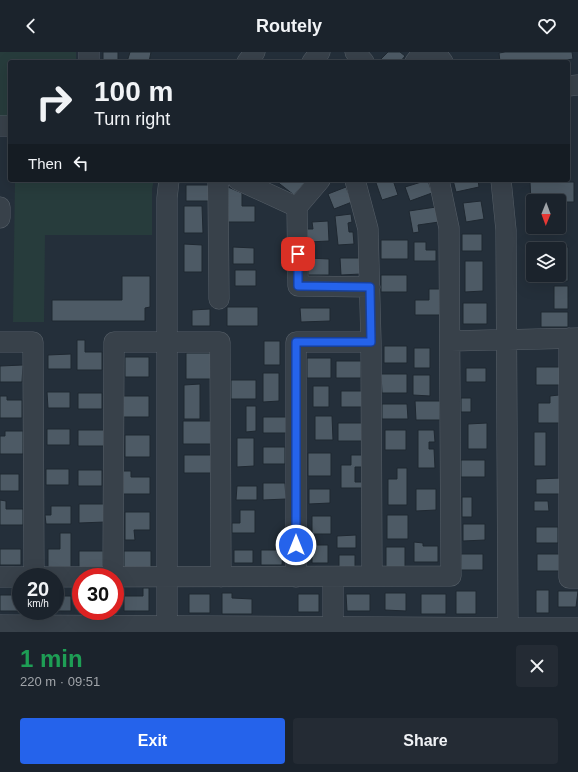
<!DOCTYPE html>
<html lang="en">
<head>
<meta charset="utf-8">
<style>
	:root { --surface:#1b232c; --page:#242b34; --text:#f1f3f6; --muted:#a0a4a9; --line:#394048; --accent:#2563eb }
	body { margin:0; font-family:Helvetica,sans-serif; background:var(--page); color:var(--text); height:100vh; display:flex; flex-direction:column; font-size:15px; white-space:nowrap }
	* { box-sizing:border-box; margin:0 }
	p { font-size:13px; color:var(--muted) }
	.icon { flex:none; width:22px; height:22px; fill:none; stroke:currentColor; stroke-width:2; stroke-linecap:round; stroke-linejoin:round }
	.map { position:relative; height:580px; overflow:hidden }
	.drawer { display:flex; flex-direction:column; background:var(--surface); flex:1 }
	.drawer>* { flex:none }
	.guide { position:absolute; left:8px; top:8px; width:562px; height:122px; border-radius:4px; box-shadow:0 4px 16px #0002,0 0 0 1px var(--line); background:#1b232c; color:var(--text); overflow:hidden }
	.needle { width:26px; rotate:181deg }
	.buttons { position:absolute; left:526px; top:142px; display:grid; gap:8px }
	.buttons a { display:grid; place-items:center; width:40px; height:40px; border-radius:4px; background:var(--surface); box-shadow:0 4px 16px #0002,0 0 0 1px var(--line); font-size:20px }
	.speed { position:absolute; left:12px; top:516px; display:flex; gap:8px; font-size:20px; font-weight:700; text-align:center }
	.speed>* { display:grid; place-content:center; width:52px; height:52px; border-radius:50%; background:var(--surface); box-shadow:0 4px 16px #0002,0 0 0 1px var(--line); line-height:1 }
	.speed small { font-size:10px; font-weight:400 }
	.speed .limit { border:6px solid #d22; background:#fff; color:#111 }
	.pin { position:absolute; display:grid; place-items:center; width:34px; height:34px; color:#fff; margin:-17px; border-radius:8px; box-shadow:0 2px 6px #0006 }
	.me { position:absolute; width:44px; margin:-22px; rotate:0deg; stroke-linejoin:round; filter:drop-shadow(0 0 3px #0008) }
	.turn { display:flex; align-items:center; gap:14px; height:84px; padding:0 20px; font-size:18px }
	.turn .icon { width:52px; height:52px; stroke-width:2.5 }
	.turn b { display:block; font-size:28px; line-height:34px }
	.then { display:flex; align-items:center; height:38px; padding:0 20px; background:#0003; gap:8px; font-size:15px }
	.round { display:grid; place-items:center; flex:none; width:42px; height:42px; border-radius:4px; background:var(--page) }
	.overview { display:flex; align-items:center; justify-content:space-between; height:68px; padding:0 20px }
	h1 { font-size:24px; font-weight:600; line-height:30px; color:#1e9e55 }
	.cta { display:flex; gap:8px; margin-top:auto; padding:8px 20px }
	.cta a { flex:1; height:46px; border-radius:4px; background:var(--accent); color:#fff; font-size:16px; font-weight:600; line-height:46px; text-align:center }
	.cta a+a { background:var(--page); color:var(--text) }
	header { display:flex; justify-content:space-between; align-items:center; height:52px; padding:0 20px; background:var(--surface); font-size:18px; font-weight:600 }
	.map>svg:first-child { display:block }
	.green { fill:#273c3c }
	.building { fill:#4d5a65; stroke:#1f2831 }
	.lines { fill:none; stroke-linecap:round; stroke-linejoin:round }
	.minor-casing { stroke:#565f68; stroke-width:21 }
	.minor { stroke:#38414a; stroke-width:20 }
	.route-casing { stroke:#184099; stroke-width:10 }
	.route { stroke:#2563eb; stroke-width:7 }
</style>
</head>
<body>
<header><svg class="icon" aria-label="back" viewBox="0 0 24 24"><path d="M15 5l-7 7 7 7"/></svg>Routely<svg class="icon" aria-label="heart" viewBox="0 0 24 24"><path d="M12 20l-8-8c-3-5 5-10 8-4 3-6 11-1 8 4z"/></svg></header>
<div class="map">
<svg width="578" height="580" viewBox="0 0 578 580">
	<rect width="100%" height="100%" fill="#242f3a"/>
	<!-- green -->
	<path class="green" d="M0 0H76V10H10V65L0 66Z
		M15 128H154L152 137V183H45L44 270H13Z"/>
	<!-- building -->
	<path class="building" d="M103 0H118V10H103Z
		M130 0H151L149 10H127Z
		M388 0H400L405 4 400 10H378Z
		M505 0H572L573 7 554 10H500L499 1Z
		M277 128H307L294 143 276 129Z
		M375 128H393L398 143 382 148Z
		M428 128 432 141 410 149 405 135Z
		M453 128H478L479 135 456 140Z
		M530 130H574V150H531Z
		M186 133H209V149H186Z
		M228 135 242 141V154H255V170H228Z
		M346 135 352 150 334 157 328 142Z
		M481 149 484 167 466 170 463 151Z
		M184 154H202L203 181H184Z
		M436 155 439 170 418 173 419 180 413 181 409 159Z
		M351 162 352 170 348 171 349 180H353L354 192 338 193 335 164Z
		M328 169 329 189 308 190 307 177H313L312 170Z
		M462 182H482V199H462Z
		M381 188H408V207H381Z
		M414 190H426V198H436V209H414Z
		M184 192 202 193V220H184Z
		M233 195 254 196V212H233Z
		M555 195H568V229H555V223H559V197H555Z
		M308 206 329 207V223H308Z
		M340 206H361V222L341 223Z
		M465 209H483V239L465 240Z
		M235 218H256V234H235Z
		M381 223H407V240H381Z
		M122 224H150V255L145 256V269H52V248H122Z
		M554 234H568V257H554Z
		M429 237H441V263H415V248H429Z
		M463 251H487V272H463Z
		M227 255H258V274H227Z
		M300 256H330V269L301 270Z
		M210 257V274H192V258Z
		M541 260H568V275H541Z
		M77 288H85V300H102V318H77Z
		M264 289H280V313H264Z
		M384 294H407V311H384Z
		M414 296H430V316H414Z
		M186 301H212V327H186Z
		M71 302V317H48V303Z
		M125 305H149V325H125Z
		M307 306H331V326H307Z
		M336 309H361V326H336Z
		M23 313 22 330H0V314Z
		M536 315H561V333H536Z
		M466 316H486V330H466Z
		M263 321H279V349L263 350Z
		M381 322H407V341H382Z
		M413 323H430V344L413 343Z
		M231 328H256V347H231Z
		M200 332V367H184V333Z
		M313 334H329V355H313Z
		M341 339H362V355H341Z
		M47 340H70V356H48Z
		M78 341H102V357H78Z
		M559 343V371H538V351H550V344Z
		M0 344H7V348H22V366H0Z
		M122 344H149V365H122Z
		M461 346H471V360H461Z
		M415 349H440V368H416Z
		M382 352H407L408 367H382Z
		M246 354H256V379L246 380Z
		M315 364H332L333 388H315Z
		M263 365H286V381H263Z
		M183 369H212V392H183Z
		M338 371H362V389H338Z
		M487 371V397H468V372Z
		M47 377H70V393H47Z
		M78 378H104V394H78Z
		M385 378H406V398H385Z
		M418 378H434L435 390H429V397H434L435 416H418Z
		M5 379H23V402H0V384H5Z
		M534 380H546V414H534Z
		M125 383H150V405H125Z
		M237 386H254V414L237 415Z
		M263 395H285V412H263Z
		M308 401H331V424H308Z
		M184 403H211V421H184Z
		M351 403H362V415H355V430H362V436H341V413H351Z
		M461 408H485V425H461Z
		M397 416H407V453H388V427H397Z
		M46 417H69V433H46Z
		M78 418H102V434H78Z
		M123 419H131V425H150V442H123Z
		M0 422H19V439H0Z
		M561 426V442H536V427Z
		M263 431H285L286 447 263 448Z
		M237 434H257V448H236Z
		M309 437H330V451L309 452Z
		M416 437H436V458L416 459Z
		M462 445H472V465H462Z
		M0 448 6 449V457H23V473H0Z
		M534 449H548L549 459H534Z
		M79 452H105V470L79 471Z
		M51 454H71V472H46L45 463H51Z
		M240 458H255V481H232V471H240Z
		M125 460H150V478H134L135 488H125Z
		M387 463H408V487H387Z
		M312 464H331V482H312Z
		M463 472H485V488L463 489Z
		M536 475H558V491H536Z
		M60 481H71V515H48V497H60Z
		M356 483V496H337V484Z
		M414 490 423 491V494H438V510H414Z
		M312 493H328V511H312Z
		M386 495H405V515H386Z
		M0 497H21V513H0Z
		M234 498H253V511H234Z
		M261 498H283L282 513H261Z
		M79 499H103V516H79Z
		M124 499H151V518H124Z
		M461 502H483V518H461Z
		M537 502H559V519H537Z
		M339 503H355V517H339Z
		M143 536H149V559H124V544H143Z
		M536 538H549V561H536Z
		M456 539H476V562H456Z
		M558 539H578L576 555H558Z
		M222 541H232V546L252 547V562H222Z
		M385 541H406V559L385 558Z
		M189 542H210V561H189Z
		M298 542H319V560H298Z
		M346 542H370V559H347Z
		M421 542H446V562H421Z
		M0 543H21V559H24H0Z
		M55 544H71V559H48H55Z"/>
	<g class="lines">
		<!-- minor casing -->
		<g class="minor-casing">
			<path id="minor" d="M355 0 364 10
				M435 0 443 10
				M89 10V0
				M247 10 255 0
				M312 10 320 0
				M415 10 423 0
				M568 34 578 33
				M0 74H10
				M238 128 297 155 320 128
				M355 128 368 177 371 290 372 524
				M501 128 506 178 508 580
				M0 155V166
				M297 155 298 234 370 235
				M219 247 218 132 220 128
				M569 286V526H578
				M451 289 578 286
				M0 290H33L34 525
				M0 525 451 524 449 176 439 128
				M113 525 114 290H220L221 525
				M296 525V290H371
				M0 573 578 576
				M333 574V525
				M167 580V146L169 128"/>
		</g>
		<!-- minor -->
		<use href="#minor" class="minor"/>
	</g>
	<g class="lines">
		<!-- route casing -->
		<g class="route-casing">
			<path id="route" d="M296 493V290H371L370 235 298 234V202"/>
		</g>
		<!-- route -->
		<use href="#route" class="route"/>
	</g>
</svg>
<div class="buttons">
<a><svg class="needle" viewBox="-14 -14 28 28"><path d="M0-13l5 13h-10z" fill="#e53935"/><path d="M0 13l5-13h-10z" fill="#a0a4a9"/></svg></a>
<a><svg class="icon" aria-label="layers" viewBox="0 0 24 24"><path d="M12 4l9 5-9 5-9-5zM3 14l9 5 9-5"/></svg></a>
</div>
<div class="speed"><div>20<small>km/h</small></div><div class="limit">30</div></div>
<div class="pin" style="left:298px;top:202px;background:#d93025"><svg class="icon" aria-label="arrive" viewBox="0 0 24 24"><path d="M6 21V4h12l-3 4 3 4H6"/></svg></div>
<svg class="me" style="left:296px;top:493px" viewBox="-20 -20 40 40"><circle r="17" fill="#2563eb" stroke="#fff" stroke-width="3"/><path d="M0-11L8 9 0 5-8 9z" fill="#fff"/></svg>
<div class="guide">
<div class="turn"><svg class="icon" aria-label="right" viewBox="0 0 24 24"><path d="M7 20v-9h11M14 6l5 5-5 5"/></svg><div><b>100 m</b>Turn right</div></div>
<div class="then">Then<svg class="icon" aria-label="left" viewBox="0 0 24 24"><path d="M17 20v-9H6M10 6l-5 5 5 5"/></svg></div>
</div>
</div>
<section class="drawer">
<div class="overview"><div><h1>1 min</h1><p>220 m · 09:51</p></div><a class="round"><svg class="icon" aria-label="close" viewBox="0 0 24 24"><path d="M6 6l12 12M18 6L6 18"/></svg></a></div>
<div class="cta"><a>Exit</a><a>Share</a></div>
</section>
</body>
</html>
